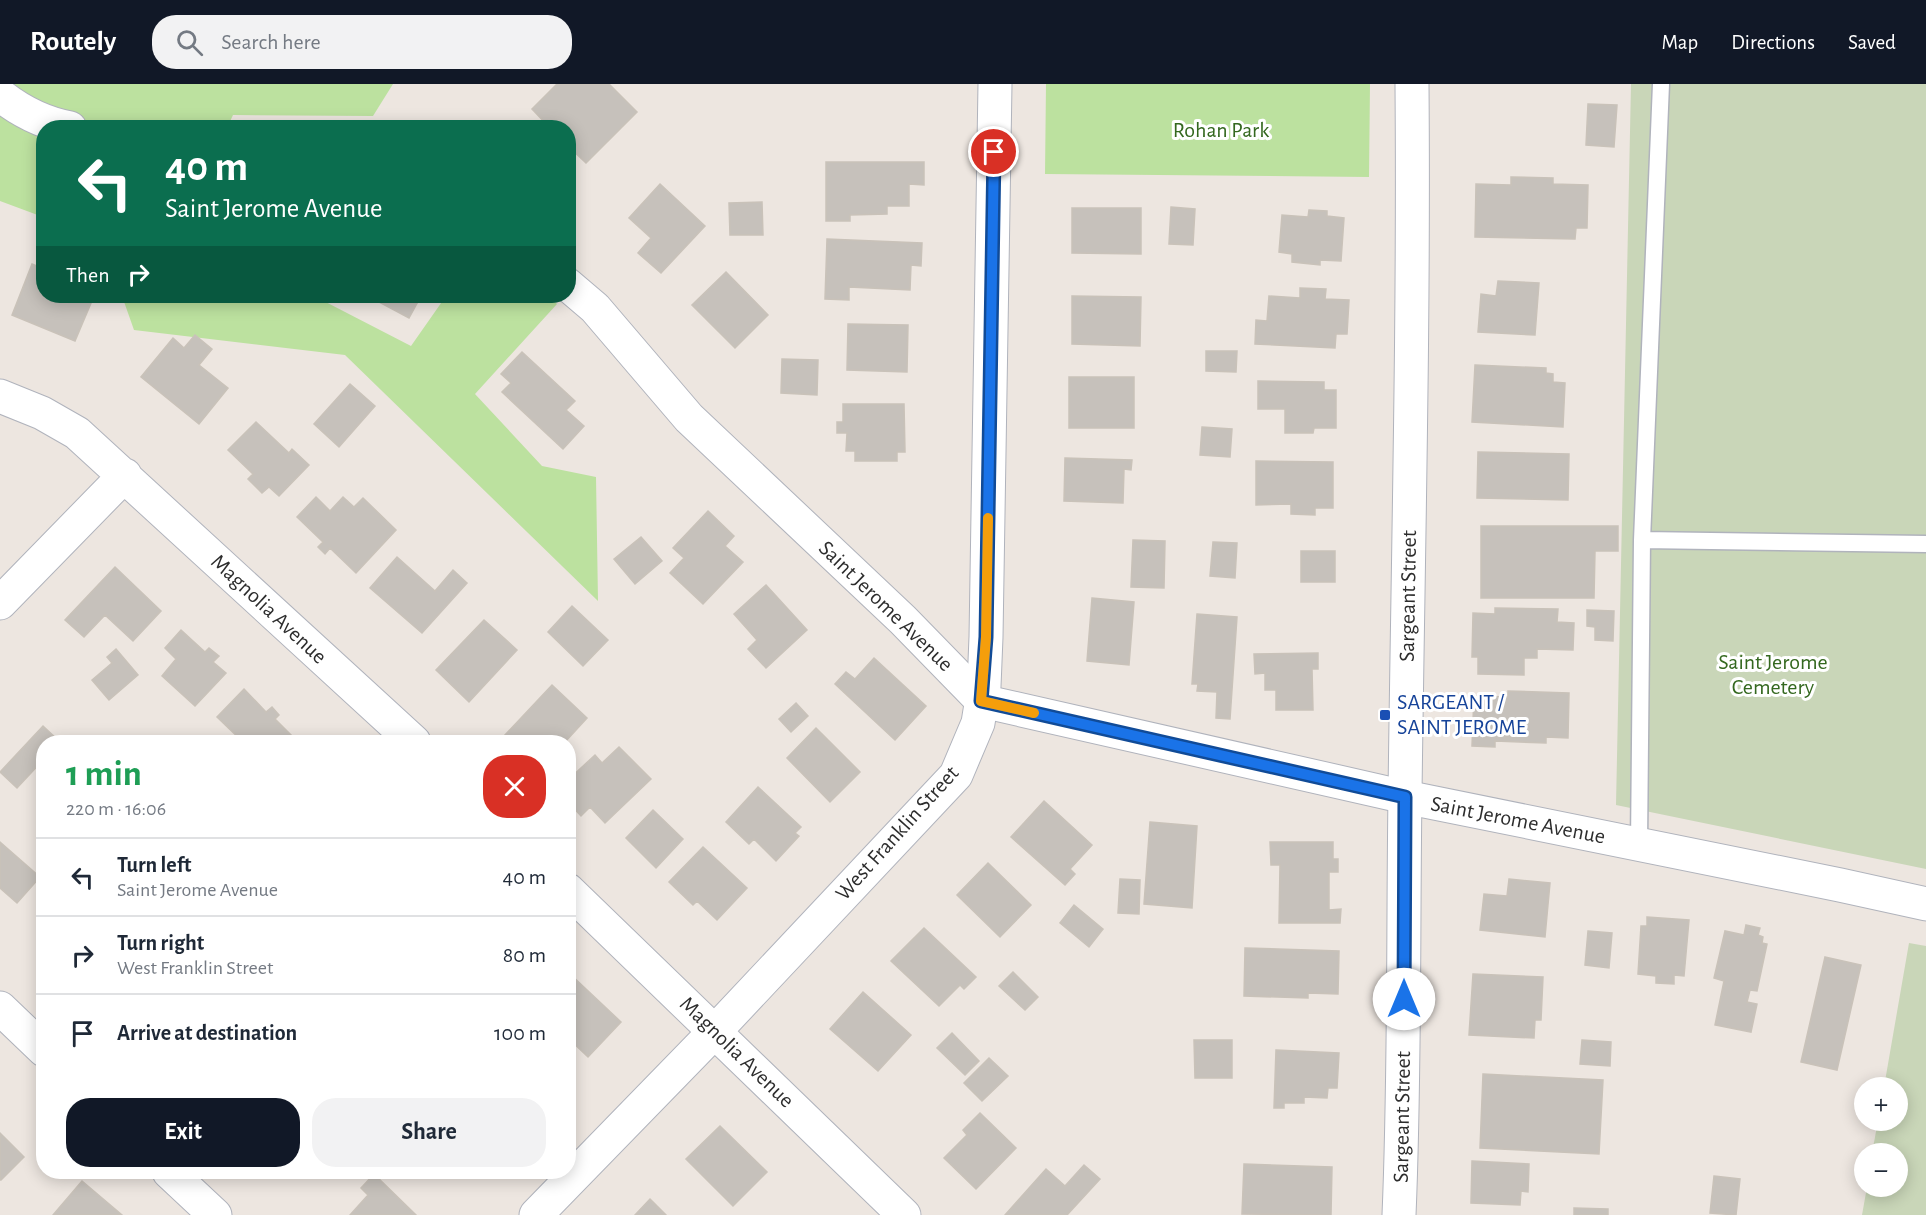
<!DOCTYPE html>
<html lang="en">
<head>
<meta charset="utf-8">
<style>
	:root { --surface:#fff; --page:#f2f2f3; --text:#1f2937; --muted:#747a83; --line:#e0e1e3; --accent:#111827 }
	body { margin:0; font-family:"Alegreya Sans",sans-serif; background:var(--page); color:var(--text); height:100vh; display:flex; flex-direction:column; font-size:22px; white-space:nowrap }
	* { box-sizing:border-box; margin:0 }
	p { font-size:20px; color:var(--muted) }
	.icon { flex:none; width:33px; height:33px; fill:none; stroke:currentColor; stroke-width:2; stroke-linecap:round; stroke-linejoin:round }
	.map { position:relative; flex:1; overflow:hidden }
	.details { position:absolute; left:36px; top:651px; width:540px; height:444px; display:flex; flex-direction:column; background:var(--surface); border-radius:24px; box-shadow:0 3px 15px #0003 }
	.details>* { flex:none }
	.guide { position:absolute; left:36px; top:36px; width:540px; height:183px; border-radius:24px; box-shadow:0 3px 15px #0003; background:#0b6e4f; color:#fff; overflow:hidden }
	.tools { position:absolute; left:1854px; top:993px; display:grid; gap:12px }
	.tools a { display:grid; place-items:center; width:54px; height:54px; border-radius:50%; background:var(--surface); box-shadow:0 3px 15px #0003; font-size:30px }
	.pin { position:absolute; display:grid; place-items:center; width:51px; height:51px; color:#fff; margin:-26px; border:3px solid #fff; border-radius:50%; box-shadow:0 2px 6px #0007 }
	.me { position:absolute; width:66px; margin:-33px; rotate:0deg; stroke-linejoin:round; filter:drop-shadow(0 0 4px #0008) }
	.turn { display:flex; align-items:center; gap:21px; height:126px; padding:0 30px; font-size:27px }
	.turn .icon { width:78px; height:78px; stroke-width:2.5 }
	.turn b { display:block; font-size:42px; line-height:51px }
	.then { display:flex; align-items:center; height:57px; padding:0 30px; background:#0003; gap:12px; font-size:22px }
	.round { display:grid; place-items:center; flex:none; width:63px; height:63px; border-radius:24px; background:var(--page) }
	.head { display:flex; align-items:center; justify-content:space-between; height:102px; padding:0 30px }
	h1 { font-size:36px; font-weight:700; line-height:45px; color:#1e9e55 }
	.primary-button { display:flex; gap:12px; margin-top:auto; padding:12px 30px }
	.primary-button a { flex:1; height:69px; border-radius:24px; background:var(--accent); color:#fff; font-size:24px; font-weight:700; line-height:69px; text-align:center }
	.primary-button a+a { background:var(--page); color:var(--text) }
	ul { padding:0; list-style:none }
	li { display:flex; align-items:center; gap:18px; height:78px; padding:0 30px; border-top:2px solid var(--line) }
	li div { flex:1 }
	li b { display:block; font-size:22px }
	li em { font-style:normal }
	header { display:flex; align-items:center; gap:36px; box-sizing:border-box; height:84px; padding:0 30px; background:var(--accent); color:#fff }
	header strong { font-size:28px }
	nav { display:flex; gap:33px; margin-inline-start:auto; font-size:21px }
	.search { width:420px; height:54px; background:var(--page); display:flex; align-items:center; gap:15px; box-sizing:border-box; padding:0 21px; border-radius:24px; color:var(--muted); font-size:22px }
	.map>svg:first-child { display:block }
	.green { fill:#bce19f }
	.cemetery { fill:#c9d6b8 }
	.building { fill:#c6c1bb; stroke:#c9c2b9; stroke-width:1.5 }
	.lines { fill:none; stroke-linecap:round; stroke-linejoin:round }
	.lane-casing { stroke:#b0b3bc; stroke-width:19 }
	.street-casing { stroke:#b0b3bc; stroke-width:35 }
	.secondary-casing { stroke:#b0b3bc; stroke-width:35 }
	.lane { stroke:#fff; stroke-width:16 }
	.street { stroke:#fff; stroke-width:33 }
	.secondary { stroke:#fff; stroke-width:33 }
	.route-casing { stroke:#114b97; stroke-width:15 }
	.route { stroke:#1a73e8; stroke-width:10 }
	.slow { stroke:#f59e0b; stroke-width:10 }
	.transit-dot { fill:#1a4fb4; stroke:#fff; stroke-width:2 }
	.labels { text-anchor:middle; dominant-baseline:central; stroke-width:6; stroke-linejoin:round; paint-order:stroke }
	.park-label { font-size:22px; fill:#34681f; stroke:#fff }
	.street-label { font-size:22px; fill:#2d2d2d; stroke:#fff }
	.transit-label { font-size:22px; fill:#164399; stroke:#fff; text-anchor:start }
</style>
</head>
<body>
<header>
<strong>Routely</strong>
<div class="search"><svg class="icon" aria-label="search" viewBox="0 0 24 24"><circle cx="10" cy="10" r="6"/><path d="M15 15l6 6"/></svg>Search here</div>
<nav><a>Map</a><a>Directions</a><a>Saved</a></nav>
</header>
<div class="map">
<svg width="1926" height="1131" viewBox="0 0 1926 1131">
	<rect width="100%" height="100%" fill="#ede6e0"/>
	<!-- green -->
	<path class="green" d="M0 0H393L373 32 233 31 227 44H44L43 133 0 117Z
		M1046 0H1370L1369 93 1045 90Z
		M122 212H314L411 262 446 212H548L557 220 475 310 542 382 596 393 598 517 345 271 134 246Z"/>
	<!-- cemetery -->
	<path class="cemetery" d="M1631 0H1926V785L1616 721Z
		M1909 859 1926 862V1131H1862L1867 1103 1898 1102V1070L1872 1069 1878 1037 1898 1036V1004L1884 1003Z"/>
	<!-- building -->
	<path class="building" d="M557 0H609L637 28 586 79 568 62V44H550L532 25Z
		M1588 20 1617 21 1614 63 1586 61Z
		M826 78H924V101L909 100V122H887V130L850 131V137H826Z
		M1511 93 1553 94V100L1588 101 1587 144H1576L1575 155 1475 153 1476 100 1511 101Z
		M660 100 705 142 661 189 638 169 651 154 629 134Z
		M762 118 763 151H730L729 119Z
		M1171 123 1195 125 1193 161 1169 160Z
		M1072 124H1141V170L1072 169Z
		M1309 126 1327 127V132L1344 134 1341 177 1320 176V181L1292 178V170L1279 168 1282 131 1308 133Z
		M827 155 922 159 921 182 911 181 910 206 849 203V216L825 215Z
		M32 180 44 185V212H94L75 257 12 231Z
		M726 188 768 231 735 264 692 221Z
		M1498 197 1539 199 1535 251 1478 248 1481 210 1496 212Z
		M1300 204 1326 205 1325 215 1349 216 1347 250H1336L1335 264 1255 260 1256 236 1267 237 1269 212 1300 214Z
		M368 212H421L409 234Z
		M1072 212 1141 213 1140 262 1072 260Z
		M848 240 908 241 907 288 847 286Z
		M195 251 212 265 199 281 228 304 199 340 141 293 173 254 184 264Z
		M1206 267H1237L1236 288 1206 287Z
		M522 268 575 317 566 326 584 342 563 365 502 308 511 299 501 290Z
		M782 275 818 276 817 311 781 309Z
		M1475 281 1546 284V289L1553 290V298L1565 299 1563 343 1472 338Z
		M1069 293H1134V344H1069Z
		M1258 297 1324 298V306H1336V344H1314L1313 349H1285V325H1258Z
		M350 300 375 322 339 363 314 340Z
		M843 320H904L905 368H897V377H855V367H846L847 349H837V338H843Z
		M256 338 289 369 292 365 309 381 279 412 269 403 262 409 248 395 253 390 228 366Z
		M1202 343 1232 345 1230 373 1200 371Z
		M1478 368 1569 370 1568 416 1477 414Z
		M1065 374 1132 376 1131 386 1124 385 1123 419 1064 417Z
		M1256 377 1333 378V424H1315V431L1291 430V420L1256 421Z
		M316 413 330 427 343 413 354 423 363 414 396 446 356 489 330 464 325 470 318 463 323 458 297 433Z
		M708 427 734 452 725 462 743 478 703 520 670 489 684 474 673 464Z
		M1481 442H1618V467H1595L1594 514H1481Z
		M641 453 662 477 635 500 614 475Z
		M1133 456 1165 457 1164 504 1131 503Z
		M1213 458 1237 459 1235 494 1210 492Z
		M1301 467H1335V498H1301Z
		M397 473 435 507 453 486 467 499 422 549 370 504Z
		M115 483 161 527 133 557 105 531 84 553 65 536Z
		M766 501 807 546 766 584 748 565 757 556 734 530Z
		M1092 514 1134 518 1129 581 1087 577Z
		M572 522 608 556 583 582 548 548Z
		M1495 524 1558 525 1557 538 1574 539 1573 566 1537 565V574H1524V591L1478 590V573H1472L1473 529 1495 530Z
		M1587 526 1614 527 1613 557 1595 556V543L1587 542Z
		M1197 530 1237 533 1230 635 1216 634 1217 608 1197 607 1198 600H1192Z
		M484 536 517 566 469 618 436 586Z
		M181 546 205 568 209 564 219 572 213 578 226 589 195 622 162 592 176 575 165 564Z
		M116 565 138 591 109 616 92 596 112 579 107 573Z
		M1318 569V585H1312L1313 626H1276V606H1265V589L1255 590 1254 570Z
		M874 574 926 622 895 656 835 600 846 588 855 595Z
		M552 601 587 634 565 658H513L505 651Z
		M244 605 266 628 272 623 279 631 275 635 291 651 283 658H243L217 633Z
		M1508 607 1569 609 1568 654 1546 653V659L1495 657V663L1472 662 1474 612 1508 613Z
		M796 619 808 632 791 648 779 635Z
		M43 642 60 658H44V675L17 704 0 688Z
		M816 644 860 688 830 718 787 674Z
		M619 663 651 695 605 739 590 723 581 732 568 718V696L595 671 602 679Z
		M758 703 801 743 795 749 799 752 776 777 754 755 749 760 726 738Z
		M1044 717 1092 761 1070 785 1075 790 1065 801 1011 753Z
		M653 726 683 755 656 784 626 754Z
		M1150 738 1197 742 1192 824 1144 820Z
		M0 758 40 793 17 819 0 804Z
		M1270 758H1333V775H1338V788H1329V826L1341 825 1340 839H1279L1280 781H1271Z
		M703 763 747 804 717 836 697 817 693 821 669 798Z
		M988 779 1031 821 1000 853 957 811Z
		M1120 795 1140 796 1139 830 1118 829Z
		M1509 795 1550 799 1545 853 1480 846 1484 810 1507 812Z
		M1074 821 1103 845 1089 863 1060 839Z
		M1647 833 1689 836 1684 892 1674 891V900L1656 899V892L1638 890 1641 842H1647Z
		M1746 841 1760 844 1758 851 1763 853 1762 859 1767 860 1757 907 1750 906 1747 918 1757 920 1751 948 1715 941 1724 897 1714 894 1725 847 1744 851Z
		M924 844 976 893 964 905 960 901 939 922 891 877Z
		M1588 847 1612 849 1609 884 1585 881Z
		M1245 864 1339 867 1338 910 1308 909V914L1244 912Z
		M1825 873 1861 881 1837 986 1801 978Z
		M1013 888 1038 913 1025 926 999 902Z
		M569 889 621 938 588 973 568 954Z
		M1473 890 1543 893 1541 936H1535L1534 954 1469 951Z
		M863 908 911 951 878 987 830 945Z
		M952 949 979 977 965 991 937 964Z
		M1194 956H1232V994H1195Z
		M1582 956 1611 958 1610 982 1580 980Z
		M1276 966 1339 969 1337 1004H1328L1327 1014 1304 1013V1019H1284V1024H1274Z
		M989 974 1008 992 982 1017 964 999Z
		M1483 990 1603 996 1599 1070 1480 1064Z
		M980 1029 1016 1064 976 1105 944 1074 967 1051 963 1046Z
		M720 1042 767 1088 733 1122 686 1075Z
		M0 1049 24 1073 1 1096H0Z
		M1472 1077 1529 1080 1528 1108 1521 1107 1520 1121 1471 1119Z
		M1244 1080 1332 1083 1331 1131 1242 1130Z
		M1084 1081 1100 1095 1067 1131H1005L1046 1085 1065 1102Z
		M448 1088H460L454 1094Z
		M374 1090 416 1131H350L368 1111 361 1104Z
		M1714 1092 1740 1095 1736 1131 1710 1129Z
		M82 1097 122 1131H53Z
		M650 1115 666 1131H635Z
		M1574 1124 1608 1125V1131H1574Z"/>
	<g class="lines">
		<!-- lane casing -->
		<g class="lane-casing">
			<path id="lane" d="M1642 456 1926 460
				M1639 760 1642 456 1661 0"/>
		</g>
		<!-- street casing -->
		<g class="street-casing">
			<path id="street" d="M0 11C20 27 44 39 70 44
				M568 201 595 224 689 334 903 536 982 617 1405 713 1840 801 1926 820
				M0 312 42 329 77 349 414 658
				M0 519 125 391
				M568 806 904 1131
				M0 924 44 966
				M169 1088 215 1131"/>
		</g>
		<!-- secondary casing -->
		<g class="secondary-casing">
			<path id="secondary" d="M536 1131 720 942 956 691 978 639 984 602 986 553 995 0
				M1399 1131C1405 991 1403 851 1405 710 1408 474 1414 237 1412 0"/>
		</g>
		<!-- lane -->
		<use href="#lane" class="lane"/>
		<!-- street -->
		<use href="#street" class="street"/>
		<!-- secondary -->
		<use href="#secondary" class="secondary"/>
	</g>
	<g class="lines">
		<!-- route casing -->
		<g class="route-casing">
			<path id="route" d="M994 68 986 553 981 617 1405 713 1404 915"/>
		</g>
		<!-- route -->
		<use href="#route" class="route"/>
		<!-- slow -->
		<path class="slow" d="M988 434 986 553 981 617 1034 629"/>
	</g>
	<!-- markers -->
	<rect class="transit-dot" x="1379" y="625" width="12" height="12" rx="3"/>
	<g class="labels">
		<!-- park labels -->
		<g class="park-label">
			<text x="1221" y="46">Rohan Park</text>
			<text x="1773" y="578">Saint Jerome<tspan x="1773" dy="25">Cemetery</tspan></text>
		</g>
		<!-- street labels -->
		<g class="street-label">
			<text transform="translate(1408 512) rotate(-89)">Sargeant Street</text>
			<text transform="translate(886 522) rotate(44)">Saint Jerome Avenue</text>
			<text transform="translate(269 525) rotate(43)">Magnolia Avenue</text>
			<text transform="translate(1518 736) rotate(11)">Saint Jerome Avenue</text>
			<text transform="translate(897 749) rotate(-48)">West Franklin Street</text>
			<text transform="translate(737 968) rotate(44)">Magnolia Avenue</text>
			<text transform="translate(1402 1033) rotate(-89)">Sargeant Street</text>
		</g>
		<!-- transit labels -->
		<g class="transit-label">
			<text x="1397" y="618">SARGEANT /<tspan x="1397" dy="25">SAINT JEROME</tspan></text>
		</g>
	</g>
</svg>
<div class="tools">
<a>+</a>
<a>−</a>
</div>
<div class="pin" style="left:994px;top:68px;background:#d93025"><svg class="icon" aria-label="arrive" viewBox="0 0 24 24"><path d="M6 21V4h12l-3 4 3 4H6"/></svg></div>
<svg class="me" style="left:1404px;top:915px" viewBox="-20 -20 40 40"><circle r="19" fill="#fff"/><path d="M0-13L10 11 0 6-10 11z" fill="#1a73e8"/></svg>
<div class="guide">
<div class="turn"><svg class="icon" aria-label="left" viewBox="0 0 24 24"><path d="M17 20v-9H6M10 6l-5 5 5 5"/></svg><div><b>40 m</b>Saint Jerome Avenue</div></div>
<div class="then">Then<svg class="icon" aria-label="right" viewBox="0 0 24 24"><path d="M7 20v-9h11M14 6l5 5-5 5"/></svg></div>
</div>
<section class="details">
<div class="head"><div><h1>1 min</h1><p>220 m · 16:06</p></div><a class="round" style="background:#d93025;color:#fff"><svg class="icon" aria-label="close" viewBox="0 0 24 24"><path d="M6 6l12 12M18 6L6 18"/></svg></a></div>
<ul>
<li><svg class="icon" aria-label="left" viewBox="0 0 24 24"><path d="M17 20v-9H6M10 6l-5 5 5 5"/></svg><div><b>Turn left</b><p>Saint Jerome Avenue</p></div><em>40 m</em></li>
<li><svg class="icon" aria-label="right" viewBox="0 0 24 24"><path d="M7 20v-9h11M14 6l5 5-5 5"/></svg><div><b>Turn right</b><p>West Franklin Street</p></div><em>80 m</em></li>
<li><svg class="icon" aria-label="arrive" viewBox="0 0 24 24"><path d="M6 21V4h12l-3 4 3 4H6"/></svg><div><b>Arrive at destination</b></div><em>100 m</em></li>
</ul>
<div class="primary-button"><a>Exit</a><a>Share</a></div>
</section>
</div>
</body>
</html>
